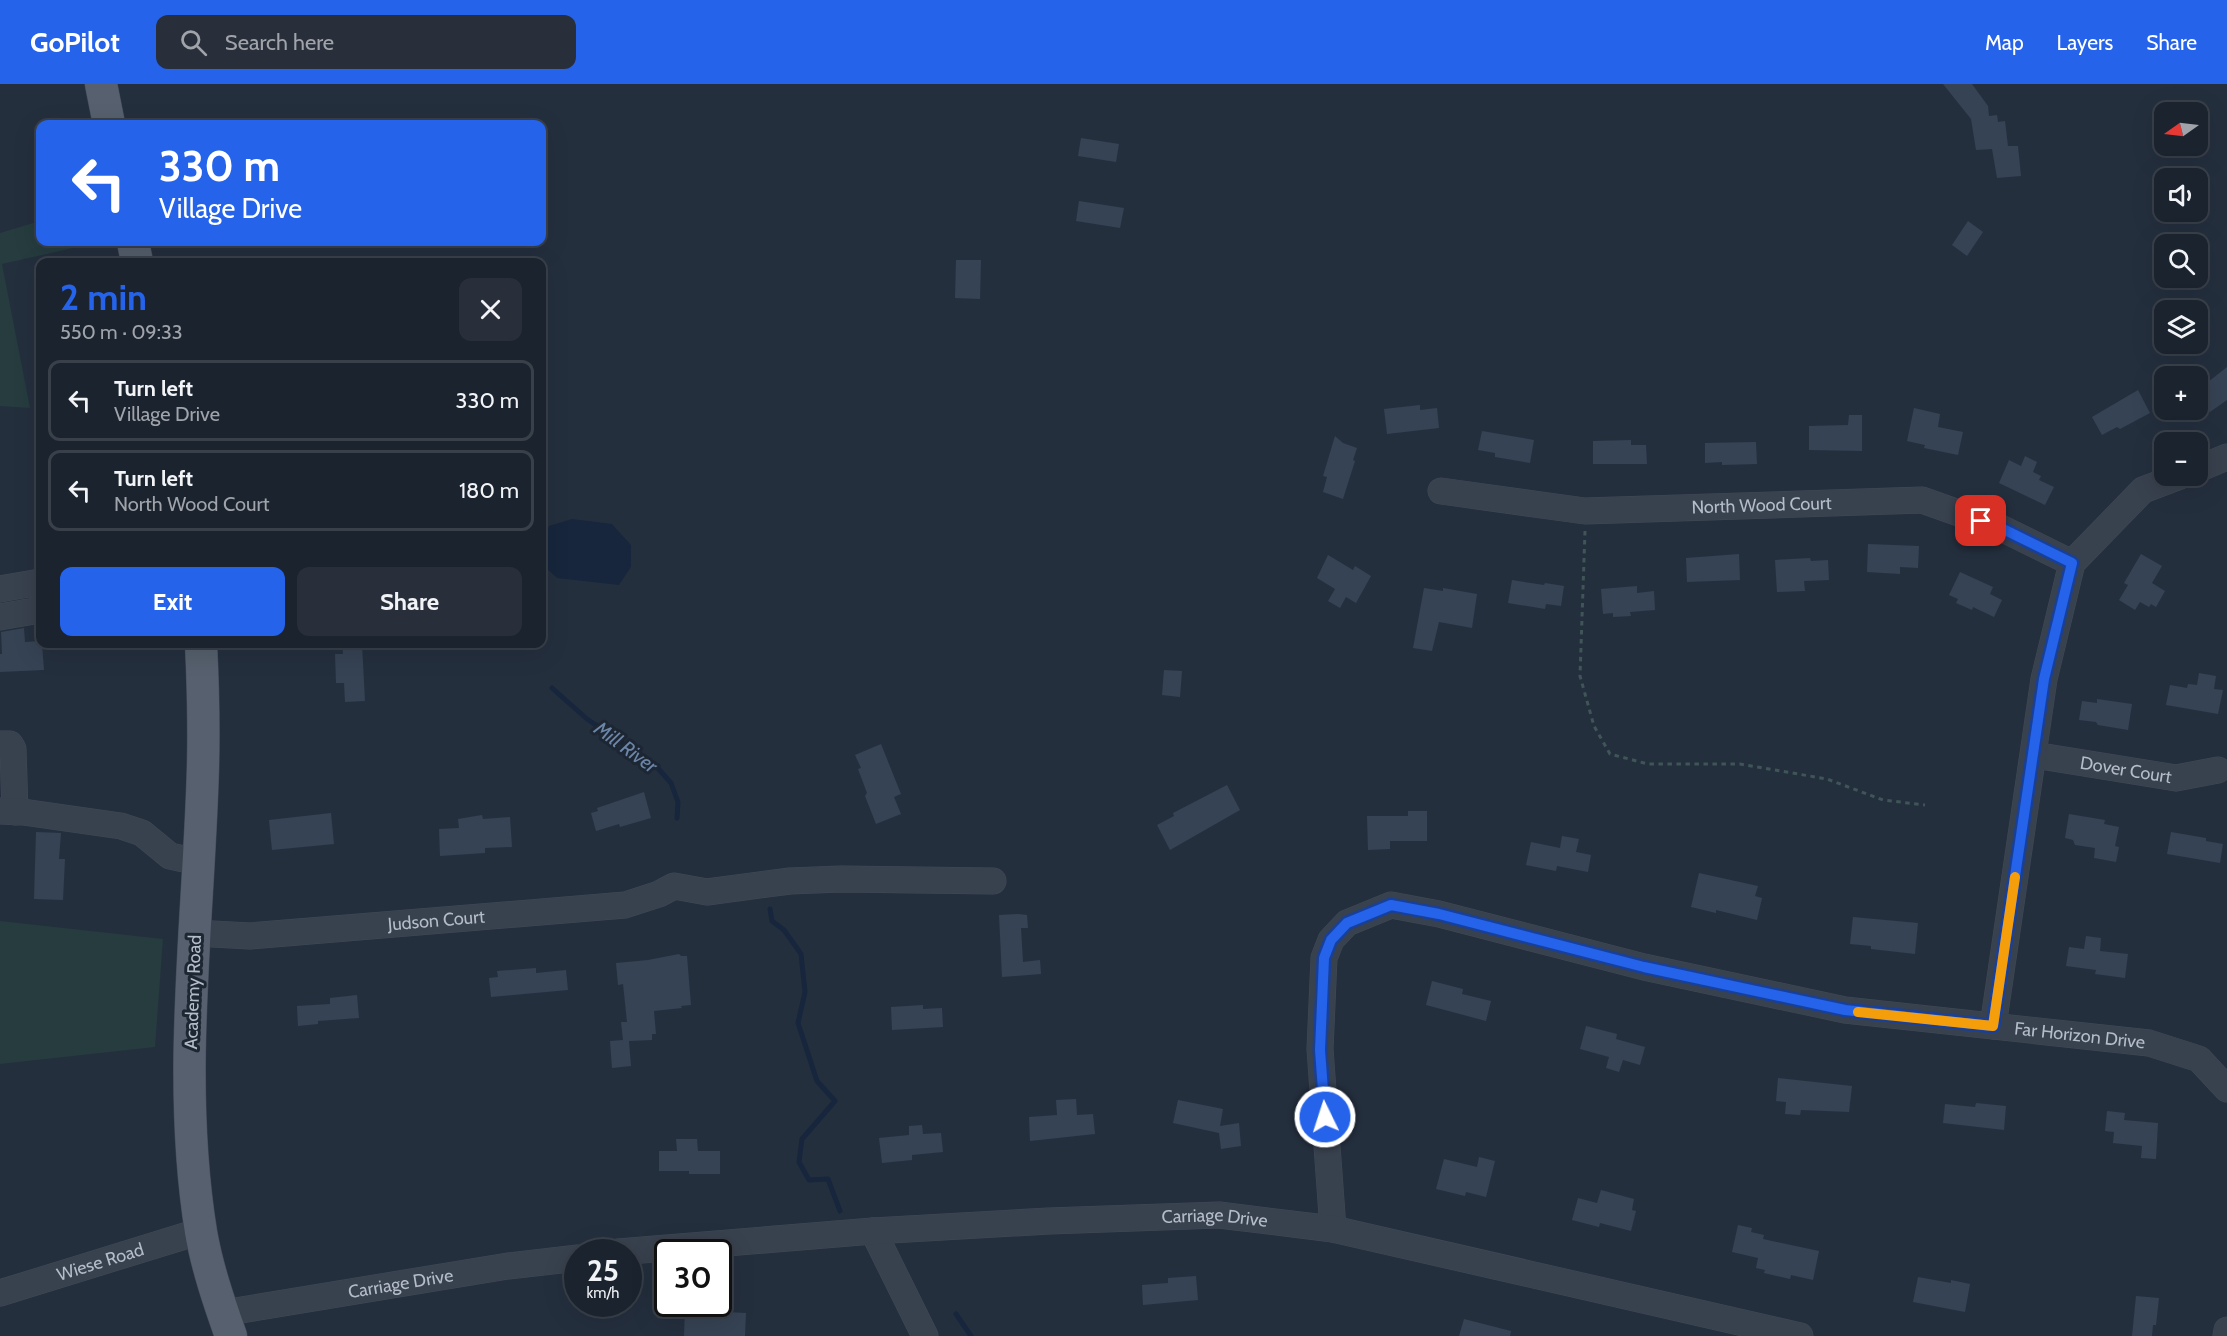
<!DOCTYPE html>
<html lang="en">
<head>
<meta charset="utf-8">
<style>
	:root { --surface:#1b232e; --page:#282f3a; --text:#f1f3f6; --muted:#a0a4aa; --line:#39404a; --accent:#2563eb }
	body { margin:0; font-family:Cabin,sans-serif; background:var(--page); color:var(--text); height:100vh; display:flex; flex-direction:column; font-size:22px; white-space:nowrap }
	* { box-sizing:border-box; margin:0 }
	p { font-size:20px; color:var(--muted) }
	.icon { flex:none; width:33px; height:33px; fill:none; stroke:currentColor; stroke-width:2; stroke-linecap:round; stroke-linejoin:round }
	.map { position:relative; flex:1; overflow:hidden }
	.details { position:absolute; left:36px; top:174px; width:510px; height:390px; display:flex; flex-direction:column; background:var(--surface); border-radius:12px; box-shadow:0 6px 24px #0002,0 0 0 2px var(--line) }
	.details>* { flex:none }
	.hud { position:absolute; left:36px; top:36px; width:510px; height:126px; border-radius:12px; box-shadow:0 6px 24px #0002,0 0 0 2px var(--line); background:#2563eb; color:#fff; overflow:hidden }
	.needle { width:39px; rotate:256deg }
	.buttons { position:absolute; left:2154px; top:18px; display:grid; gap:12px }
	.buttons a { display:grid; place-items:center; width:54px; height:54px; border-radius:12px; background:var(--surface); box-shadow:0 6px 24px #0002,0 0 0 2px var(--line); font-size:30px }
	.speed { position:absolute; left:564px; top:1155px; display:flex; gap:12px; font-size:30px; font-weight:700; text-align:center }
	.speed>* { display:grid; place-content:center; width:78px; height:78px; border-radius:50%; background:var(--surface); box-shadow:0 6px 24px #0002,0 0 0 2px var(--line); line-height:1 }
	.speed small { font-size:15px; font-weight:400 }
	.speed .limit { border:3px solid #111; border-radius:9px; background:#fff; color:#111 }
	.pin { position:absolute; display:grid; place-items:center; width:51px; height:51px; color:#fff; margin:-26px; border-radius:12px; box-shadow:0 3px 9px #0006 }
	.me { position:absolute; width:66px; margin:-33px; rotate:356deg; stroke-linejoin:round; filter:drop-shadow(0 0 4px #0008) }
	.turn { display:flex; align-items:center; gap:21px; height:126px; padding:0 24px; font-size:27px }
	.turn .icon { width:78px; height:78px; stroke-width:2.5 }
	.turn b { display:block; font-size:42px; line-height:51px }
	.round { display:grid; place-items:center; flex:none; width:63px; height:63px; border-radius:12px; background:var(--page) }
	.headline { display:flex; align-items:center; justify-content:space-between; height:102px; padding:0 24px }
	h1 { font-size:36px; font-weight:700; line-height:45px; color:var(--accent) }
	.button { display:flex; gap:12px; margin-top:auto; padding:12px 24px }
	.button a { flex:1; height:69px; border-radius:12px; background:var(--accent); color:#fff; font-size:24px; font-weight:700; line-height:69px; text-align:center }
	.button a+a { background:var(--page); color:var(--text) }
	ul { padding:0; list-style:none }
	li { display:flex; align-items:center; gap:18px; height:81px; margin:0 12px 9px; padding:0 12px; border:3px solid var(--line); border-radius:12px }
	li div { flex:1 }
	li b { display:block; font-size:22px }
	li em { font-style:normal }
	header { display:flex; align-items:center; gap:36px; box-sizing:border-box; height:84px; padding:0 30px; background:var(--accent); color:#fff }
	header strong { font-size:28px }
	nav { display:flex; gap:33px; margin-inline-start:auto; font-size:21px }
	.search { width:420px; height:54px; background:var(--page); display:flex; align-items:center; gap:15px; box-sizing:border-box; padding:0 21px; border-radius:12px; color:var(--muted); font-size:22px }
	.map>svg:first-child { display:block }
	.green { fill:#263c3f }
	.water { fill:#17263c }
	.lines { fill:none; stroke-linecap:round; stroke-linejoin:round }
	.stream { stroke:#17263c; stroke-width:5 }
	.building { fill:#364354 }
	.minor-casing { stroke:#414a57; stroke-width:27 }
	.major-casing { stroke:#414a57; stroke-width:33 }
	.path { stroke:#3f5557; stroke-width:3; stroke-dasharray:4.5 4.5; stroke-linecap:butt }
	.minor { stroke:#38414e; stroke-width:26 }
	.major { stroke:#56606e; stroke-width:32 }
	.route-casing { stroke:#184099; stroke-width:15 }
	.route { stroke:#2563eb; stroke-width:10 }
	.slow { stroke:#f59e0b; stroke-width:10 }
	.labels { text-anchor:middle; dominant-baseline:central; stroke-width:6; stroke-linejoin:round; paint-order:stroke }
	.street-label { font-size:18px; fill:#b4bcc9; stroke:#1d2633 }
	.water-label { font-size:20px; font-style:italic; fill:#6d86a8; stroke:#1d2633 }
</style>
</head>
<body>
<header>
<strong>GoPilot</strong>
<div class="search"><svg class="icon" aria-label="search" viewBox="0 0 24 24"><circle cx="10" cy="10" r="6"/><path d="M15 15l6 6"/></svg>Search here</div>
<nav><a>Map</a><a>Layers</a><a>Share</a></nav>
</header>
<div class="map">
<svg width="2227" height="1252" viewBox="0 0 2227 1252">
	<rect width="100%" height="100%" fill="#242f3e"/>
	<!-- green -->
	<path class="green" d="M40 137V158H100L2 180 30 324 0 322V149Z
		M0 837 163 855 155 963 0 980Z"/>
	<!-- water -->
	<path class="water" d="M572 435 612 440 631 461V483L619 501 557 494 544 482 543 459 549 442Z"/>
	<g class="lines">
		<!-- stream -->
		<path class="stream" d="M552 604 587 635 655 681 671 699 678 718 677 734
			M770 825 772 837 784 846 801 870 805 908 798 939 817 997 835 1017 802 1055 799 1078 809 1096 828 1095 840 1127
			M956 1230 971 1252"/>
	</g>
	<!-- building -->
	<path class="building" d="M1943 0H1972L1988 22 1989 32 1997 31 1998 38 2005 37 2008 62H2018L2021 92 1997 94 1992 65 1976 66 1971 35Z
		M1081 54 1119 60 1116 78 1078 72Z
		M1079 117 1124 124 1120 144 1076 137Z
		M1968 137 1983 148 1967 172 1952 161Z
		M956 176H981L980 215 955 214Z
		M2227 283V316L2210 328 2198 311V306Z
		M2138 306 2150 329 2120 345 2117 343 2102 351 2092 333Z
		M1420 321V326L1437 324 1439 344 1387 350 1384 325Z
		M1914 324 1940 330 1938 343 1963 348 1958 371 1924 364 1925 361 1907 357Z
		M1849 331H1862V367L1809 366V342L1848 341Z
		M1482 347 1534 356 1530 379 1495 373V369L1478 366Z
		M1335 352 1343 359 1357 364 1353 376 1355 377 1343 415 1323 408 1327 393 1323 392Z
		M1631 356V361H1646L1647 380H1593V357Z
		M1756 358 1757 380 1722 381V378L1705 379V359Z
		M2025 372 2037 378 2033 388 2041 392 2039 396 2054 403 2045 421 1999 399 2009 376 2021 382Z
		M1868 460 1919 462 1918 484 1900 483V490L1867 488Z
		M1739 470 1740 496 1687 498 1686 474Z
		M2141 470 2162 482 2152 499 2165 507 2156 523 2151 520 2149 523 2140 518 2135 526 2119 516 2128 501 2124 499Z
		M1328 471 1353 486 1355 482 1371 492 1356 519 1346 513 1340 524 1328 517 1335 505 1317 494Z
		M1810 474 1811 477 1828 476 1829 496 1804 497 1805 507 1777 508 1775 476Z
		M1960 488 1993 503 1990 510 2002 516 1994 533 1973 523 1972 526 1956 519 1958 515 1949 511Z
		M1512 496 1544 501 1545 499 1564 502 1561 522 1546 520 1545 525 1508 519Z
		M1637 502V509L1654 507 1655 526 1630 528 1631 532 1613 533V529L1603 530 1601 505Z
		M1424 504 1443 507V504L1477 510 1472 544 1439 538 1432 567 1413 564Z
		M24 544 25 558 40 557V560H42L44 586 0 588V570H2L1 548Z
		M342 560H362L365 617 345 618 344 599H336L335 570H343Z
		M1164 586 1182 587 1180 613 1162 611Z
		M2199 589 2216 592 2214 605 2223 606 2218 630 2166 621 2170 601 2187 604 2188 600 2197 601Z
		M2097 615 2132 620 2128 646 2098 641 2096 638 2079 636 2082 617 2097 619Z
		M881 660 901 710 894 713 901 730 876 740 865 712 867 709 858 685 861 684 855 671Z
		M1227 701 1240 726 1170 766 1157 741 1174 732 1173 729Z
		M644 708 651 734 620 743 619 740 596 747 591 729 598 727 597 724Z
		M1408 727H1427V757H1390V765L1368 766 1367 732H1408Z
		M331 729 334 760 272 766 269 736Z
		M2069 730 2105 736 2104 740 2119 743 2115 762 2119 763 2116 778 2094 774 2095 764 2075 761 2073 756 2065 754Z
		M482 731 483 735 510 733 512 763 485 764V769L440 772 439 745 459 744 458 735Z
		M36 748 61 749 59 775H65L63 816 34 815Z
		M2171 748 2206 754V757L2223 760 2220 779 2167 770Z
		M1562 752 1579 755 1576 768 1591 771 1588 788 1557 782 1556 787 1526 781 1531 758 1560 764Z
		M1699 789 1758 802 1755 812 1762 814 1757 836 1716 826V829L1691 823Z
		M1018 830 1027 831 1028 844H1021L1023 878 1040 876 1041 890 1002 893 999 831Z
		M1853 833 1918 839 1915 870 1871 865V862L1850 860Z
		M2086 852 2101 854 2100 867 2128 870 2125 894 2095 890 2096 886 2066 882 2069 863 2084 865Z
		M679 870 681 872H687L691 921 681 922 682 924 654 927 656 950H652V956L629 957 631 982 612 984 610 957 623 956 621 938H627L623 900 618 901 616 879 648 876Z
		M536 884V889L566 886 568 906 491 913 489 894 498 893 497 887Z
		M1432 897 1463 905 1462 910 1491 917 1486 937 1426 921Z
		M357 911 359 934 318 937V940L298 942 297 922 330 920V914Z
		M923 921V925L942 924 943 943 892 946 891 923Z
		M1586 942 1617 950 1616 955 1645 963 1640 981 1623 976 1619 988 1606 984 1609 973 1580 965Z
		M1778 994 1852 1002 1849 1028 1801 1026 1800 1031 1785 1030 1786 1018 1776 1017Z
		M1076 1015 1077 1031 1093 1030 1095 1050 1030 1057 1029 1033 1057 1031 1056 1016Z
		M1178 1016 1223 1025 1220 1042 1239 1039 1241 1062 1221 1065 1219 1049 1173 1039Z
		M1976 1019 2006 1022 2004 1046 1943 1039 1945 1020 1975 1023Z
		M2107 1027 2125 1029 2124 1036 2158 1039 2156 1075 2141 1074 2142 1062 2113 1059 2114 1048 2105 1047Z
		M922 1041 923 1050 941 1049 943 1068 912 1071V1076L882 1079 879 1054 909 1051V1042Z
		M676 1055H697L698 1067H720V1090H689V1087H659V1067H677Z
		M1479 1073 1495 1077 1486 1113 1466 1108 1465 1112 1436 1105 1444 1075 1477 1083Z
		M1601 1106 1634 1115 1632 1126 1636 1127 1631 1147 1600 1139 1599 1143 1572 1136 1578 1114 1597 1119Z
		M1738 1141 1752 1144 1751 1148 1764 1151 1763 1155 1819 1167 1813 1196 1791 1191 1790 1195 1764 1189 1765 1186 1756 1184 1758 1174 1732 1168Z
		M1196 1192 1198 1216 1143 1221 1142 1201 1168 1199V1194Z
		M1918 1193 1951 1199V1196L1970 1200 1965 1228 1913 1218Z
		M2136 1212 2159 1214 2156 1241H2153L2152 1252H2132Z
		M685 1222 727 1224 726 1228 746 1229 745 1252H684Z
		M1464 1235 1511 1247 1510 1252H1459Z"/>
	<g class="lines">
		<!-- minor casing -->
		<g class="minor-casing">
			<g id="minor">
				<path d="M2198 385 2227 373"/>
				<path id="s1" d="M1441 407 1585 427 1922 416 2001 444 2072 479"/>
				<path d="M0 505 40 498"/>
				<path d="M0 533 34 527 40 523"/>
				<path d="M0 660H10L13 665 15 728"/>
				<path id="s2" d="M2034 671 2176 694 2218 686"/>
				<path d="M0 727 23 728 121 742 142 749 170 772 198 778"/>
				<path id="s3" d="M194 849 250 852 625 821 659 810 674 802 707 808 790 797 841 795 993 797"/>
				<path d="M1993 942 2044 595 2072 479 2143 406 2180 392"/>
				<path id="s4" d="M1333 1145 1320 965 1324 874 1331 856 1347 839 1391 821 1439 830 1644 883 1845 926 2149 959 2199 975 2227 1005"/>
				<path d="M873 1147 925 1252"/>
				<path id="s5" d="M618 1168 873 1147 1049 1137 1219 1131 1333 1145 1800 1252"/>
				<path id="s6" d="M0 1209 201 1147"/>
				<path id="s7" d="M223 1229 508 1182 578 1174"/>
				<path d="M2226 1252 2227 1246"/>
			</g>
		</g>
		<!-- major casing -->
		<g class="major-casing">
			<path id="major" d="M101 0 109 40
				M133 158 137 178
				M201 560C203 600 204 641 203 682 199 836 176 993 201 1148 207 1183 219 1218 231 1252"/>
		</g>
		<!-- path -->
		<path class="path" d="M1585 447 1580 592 1594 642 1610 670 1648 680H1740L1827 695 1883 716 1925 721"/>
		<!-- minor -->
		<use href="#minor" class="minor"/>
		<!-- major -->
		<use href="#major" class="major"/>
	</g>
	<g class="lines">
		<!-- route casing -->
		<g class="route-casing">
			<path id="route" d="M1325 1033 1320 966 1324 874 1331 856 1347 839 1391 821 1439 830 1644 883 1845 926 1993 942 2044 595 2072 479 2001 444 1981 437"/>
		</g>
		<!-- route -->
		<use href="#route" class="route"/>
		<!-- slow -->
		<path class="slow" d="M1858 928 1993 942 2015 793"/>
	</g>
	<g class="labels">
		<!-- street labels -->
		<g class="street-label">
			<text stroke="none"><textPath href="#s1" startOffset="322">North Wood Court</textPath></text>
			<text stroke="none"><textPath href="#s2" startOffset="93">Dover Court</textPath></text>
			<text stroke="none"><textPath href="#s3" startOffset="243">Judson Court</textPath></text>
			<text transform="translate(193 908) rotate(-88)">Academy Road</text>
			<text stroke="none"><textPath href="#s4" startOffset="1064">Far Horizon Drive</textPath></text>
			<text stroke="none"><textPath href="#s5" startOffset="598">Carriage Drive</textPath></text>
			<text stroke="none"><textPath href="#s6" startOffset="105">Wiese Road</textPath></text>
			<text stroke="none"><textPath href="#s7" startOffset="180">Carriage Drive</textPath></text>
		</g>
		<!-- water labels -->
		<g class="water-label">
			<text transform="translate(626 663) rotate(36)">Mill River</text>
		</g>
	</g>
</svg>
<div class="buttons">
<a><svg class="needle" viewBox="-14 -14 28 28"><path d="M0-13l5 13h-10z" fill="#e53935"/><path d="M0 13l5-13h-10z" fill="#a0a4aa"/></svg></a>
<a><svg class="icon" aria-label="sound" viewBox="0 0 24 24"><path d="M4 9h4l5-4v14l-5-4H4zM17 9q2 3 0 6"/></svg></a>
<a><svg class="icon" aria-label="search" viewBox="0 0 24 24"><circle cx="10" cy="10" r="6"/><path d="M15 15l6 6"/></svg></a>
<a><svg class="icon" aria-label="layers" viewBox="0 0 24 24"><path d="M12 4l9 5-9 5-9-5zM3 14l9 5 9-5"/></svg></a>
<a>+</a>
<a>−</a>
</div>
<div class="speed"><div>25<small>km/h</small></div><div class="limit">30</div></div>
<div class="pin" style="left:1981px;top:437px;background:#d93025"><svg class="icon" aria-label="arrive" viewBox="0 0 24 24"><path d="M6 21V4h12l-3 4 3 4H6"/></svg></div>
<svg class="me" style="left:1325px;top:1033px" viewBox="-20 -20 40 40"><circle r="17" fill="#2563eb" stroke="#fff" stroke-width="3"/><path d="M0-11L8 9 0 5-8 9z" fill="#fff"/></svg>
<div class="hud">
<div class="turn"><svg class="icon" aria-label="left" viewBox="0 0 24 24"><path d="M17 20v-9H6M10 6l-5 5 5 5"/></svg><div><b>330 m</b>Village Drive</div></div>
</div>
<section class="details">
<div class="headline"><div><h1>2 min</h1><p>550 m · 09:33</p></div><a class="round"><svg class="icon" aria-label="close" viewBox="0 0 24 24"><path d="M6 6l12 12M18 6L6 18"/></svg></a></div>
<ul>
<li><svg class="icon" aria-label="left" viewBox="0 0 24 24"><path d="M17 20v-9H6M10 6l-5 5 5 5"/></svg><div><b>Turn left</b><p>Village Drive</p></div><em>330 m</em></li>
<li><svg class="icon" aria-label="left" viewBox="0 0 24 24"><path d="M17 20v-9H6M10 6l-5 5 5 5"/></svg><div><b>Turn left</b><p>North Wood Court</p></div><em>180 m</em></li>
</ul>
<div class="button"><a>Exit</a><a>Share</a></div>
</section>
</div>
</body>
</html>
